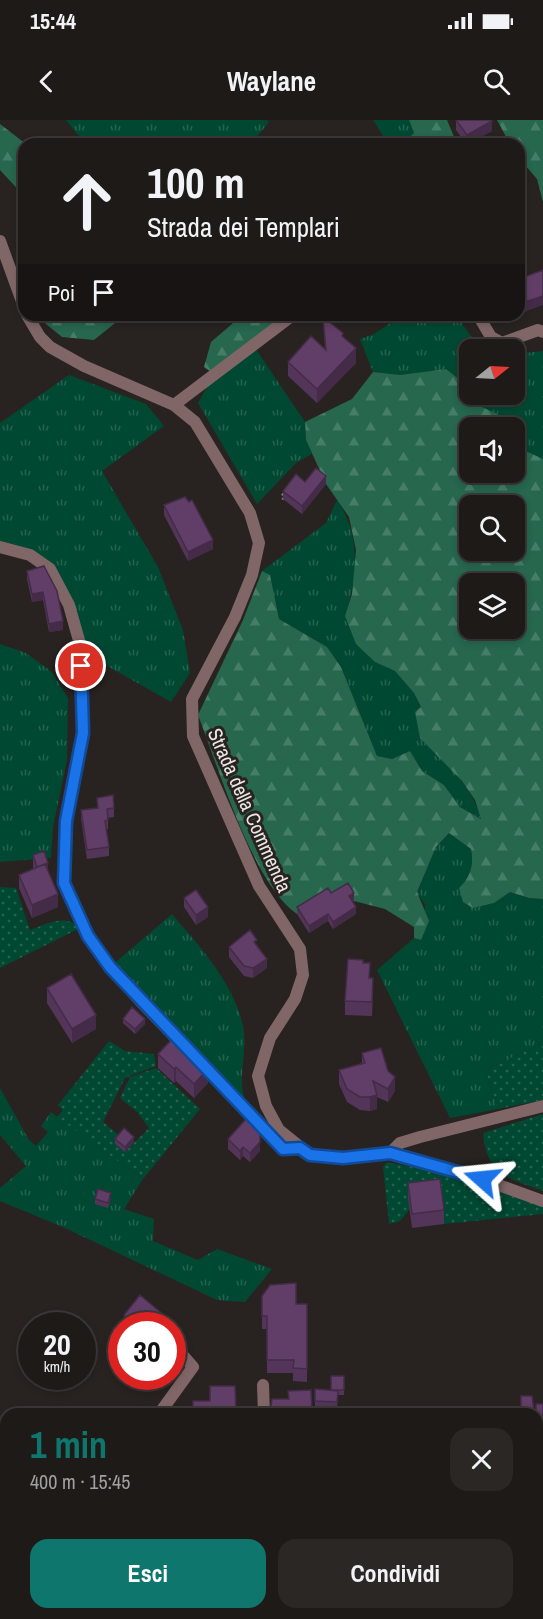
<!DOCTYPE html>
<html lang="it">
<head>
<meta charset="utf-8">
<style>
	:root { --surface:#1e1a18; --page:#2b2725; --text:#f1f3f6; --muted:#a1a1a2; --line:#3c3837; --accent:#0f766e }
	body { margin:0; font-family:"Archivo Narrow",sans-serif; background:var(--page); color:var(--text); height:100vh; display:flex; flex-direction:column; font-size:22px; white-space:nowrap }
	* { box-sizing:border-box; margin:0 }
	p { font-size:20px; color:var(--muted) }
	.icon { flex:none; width:33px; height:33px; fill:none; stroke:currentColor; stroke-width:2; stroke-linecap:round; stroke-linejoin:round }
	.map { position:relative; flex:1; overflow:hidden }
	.panel { position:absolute; left:0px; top:1288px; width:543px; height:212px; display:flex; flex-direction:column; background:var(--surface); border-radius:18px 18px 0 0; box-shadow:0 3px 9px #0003,0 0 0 2px var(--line) }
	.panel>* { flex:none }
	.hud { position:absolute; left:18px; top:18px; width:507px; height:183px; border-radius:18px; box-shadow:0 3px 9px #0003,0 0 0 2px var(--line); background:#1e1a18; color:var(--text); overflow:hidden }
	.needle { width:39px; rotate:72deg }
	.tools { position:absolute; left:459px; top:219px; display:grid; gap:12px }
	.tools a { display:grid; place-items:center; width:66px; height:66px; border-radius:12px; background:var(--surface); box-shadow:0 3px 9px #0003,0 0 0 2px var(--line); font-size:30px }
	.speed { position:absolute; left:18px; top:1192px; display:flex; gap:12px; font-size:30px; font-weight:700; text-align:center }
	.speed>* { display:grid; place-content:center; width:78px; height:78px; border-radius:50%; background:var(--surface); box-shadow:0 3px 9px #0003,0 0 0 2px var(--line); line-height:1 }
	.speed small { font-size:15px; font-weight:400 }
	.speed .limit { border:9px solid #d22; background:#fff; color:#111 }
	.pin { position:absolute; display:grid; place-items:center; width:51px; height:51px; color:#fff; margin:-26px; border:3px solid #fff; border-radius:50%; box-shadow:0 2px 6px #0007 }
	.me { position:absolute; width:66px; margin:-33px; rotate:288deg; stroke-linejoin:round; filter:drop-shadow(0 0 4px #0008) }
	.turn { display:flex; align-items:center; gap:21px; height:126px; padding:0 30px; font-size:27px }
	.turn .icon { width:78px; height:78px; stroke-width:2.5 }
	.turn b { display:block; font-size:42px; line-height:51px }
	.then { display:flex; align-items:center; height:57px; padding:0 30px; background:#0003; gap:12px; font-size:22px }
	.round { display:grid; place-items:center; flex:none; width:63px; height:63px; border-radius:18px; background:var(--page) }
	.summary { display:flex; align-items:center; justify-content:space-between; height:102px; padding:0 30px }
	h1 { font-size:36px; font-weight:700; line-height:45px; color:var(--accent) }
	.action { display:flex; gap:12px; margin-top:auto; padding:12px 30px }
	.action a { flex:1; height:69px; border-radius:18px; background:var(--accent); color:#fff; font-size:24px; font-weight:700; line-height:69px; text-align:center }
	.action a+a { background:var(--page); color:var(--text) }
	.status { display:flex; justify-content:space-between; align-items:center; height:42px; padding:0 30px; background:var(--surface); direction:ltr }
	.status svg { height:16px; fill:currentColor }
	header { display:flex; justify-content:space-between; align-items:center; height:78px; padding:0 30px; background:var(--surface); font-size:27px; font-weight:700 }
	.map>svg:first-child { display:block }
	.grass { fill:url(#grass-tufts) }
	.forest { fill:url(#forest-firs); fill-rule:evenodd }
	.park { fill:url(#park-dots) }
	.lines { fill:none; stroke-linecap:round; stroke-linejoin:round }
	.path { stroke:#7c7775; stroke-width:2; stroke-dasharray:4.5 4.5; stroke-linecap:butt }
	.street { stroke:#816668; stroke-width:12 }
	.wall { fill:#533559 }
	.shaded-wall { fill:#442b48 }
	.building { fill:#613e67; stroke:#442b48; stroke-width:1.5 }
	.route-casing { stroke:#114b97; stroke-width:15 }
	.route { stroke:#1a73e8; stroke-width:10 }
	.labels { text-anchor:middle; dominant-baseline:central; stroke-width:6; stroke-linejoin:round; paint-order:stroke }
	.street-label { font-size:20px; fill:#ebe7e5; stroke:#282320 }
</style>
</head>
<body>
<div class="status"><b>15:44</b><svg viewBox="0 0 49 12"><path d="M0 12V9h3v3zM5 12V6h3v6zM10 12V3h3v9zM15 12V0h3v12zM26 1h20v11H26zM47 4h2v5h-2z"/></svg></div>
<header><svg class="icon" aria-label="back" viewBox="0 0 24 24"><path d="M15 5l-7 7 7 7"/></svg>Waylane<svg class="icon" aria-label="search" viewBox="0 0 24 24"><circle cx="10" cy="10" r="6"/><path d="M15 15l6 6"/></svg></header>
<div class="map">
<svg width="543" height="1499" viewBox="0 0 543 1499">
	<defs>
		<pattern id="grass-tufts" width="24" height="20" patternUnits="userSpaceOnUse" patternTransform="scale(1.5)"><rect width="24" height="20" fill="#004832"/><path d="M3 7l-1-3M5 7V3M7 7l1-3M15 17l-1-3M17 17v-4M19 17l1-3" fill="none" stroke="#256250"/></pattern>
		<pattern id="forest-firs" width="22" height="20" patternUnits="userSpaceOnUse" patternTransform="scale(1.5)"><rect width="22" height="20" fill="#26674e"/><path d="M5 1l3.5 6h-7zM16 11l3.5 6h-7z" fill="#467d67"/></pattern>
		<pattern id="park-dots" width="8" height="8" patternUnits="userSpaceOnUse" patternTransform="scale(1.5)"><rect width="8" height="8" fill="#004832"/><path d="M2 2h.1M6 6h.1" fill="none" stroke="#256250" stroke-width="1.8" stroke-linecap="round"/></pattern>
	</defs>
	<rect width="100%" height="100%" fill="#282320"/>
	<!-- grass -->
	<path class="grass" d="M66 0H267L269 2 251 24H85Z
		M373 0H409L414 13 402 24H388Z
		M402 195H456L475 222 486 229 470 230 469 269 446 249 400 255 373 252 360 219 374 214Z
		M253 225 305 302 306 320 312 334 297 342 257 384 198 283 214 254Z
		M543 231V339L517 329 514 308 503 307 498 294 482 287 473 275 514 274 515 234Z
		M69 255 146 284 164 306 102 351 158 447 183 510 190 553 171 582 102 543 80 524 50 449 0 427V303Z
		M337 380C361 415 358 457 345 496L375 542 395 551 414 573 421 588 420 618C446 641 471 666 482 699L460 687 444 665 422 651 410 631 392 639 377 636 341 547 327 527 279 499 270 456 262 451 326 403Z
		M0 524 26 533 52 552 68 578 67 640 53 707 51 738 0 742Z
		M449 713 471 729C474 744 471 757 460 768L464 782 473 788 494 783 510 772 529 778 543 779V923L485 950 498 989 450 998 377 850 414 818 421 820 425 785 417 773 436 727Z
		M172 794C200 827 234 863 243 906 247 926 241 946 242 966 243 973 245 981 246 989L110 847Z
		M0 968 29 1020 36 1026 48 1012 41 1006 51 992 143 1059 124 1089 154 1099 153 1121 198 1140 217 1129 272 1149 245 1182 217 1180 65 1108 0 1081V1068L26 1046 0 1015Z"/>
	<!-- forest -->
	<path class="forest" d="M409 0H447L457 24H402L414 13Z
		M497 0H543V82L537 59 519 38V24H510Z
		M0 4 26 24 24 76 0 50Z
		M35 195H125L94 220 62 217Z
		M238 195H293L214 254 204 247 211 222 232 204Z
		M446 249 466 265 470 274 473 275 482 287 498 294 503 307 470 308V352H514L515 326 543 339V779L529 778 510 772 494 783 473 788 463 782 459 768C471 757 474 744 471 729L449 713 436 727 417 772 429 801 421 820 414 818V807L385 789 354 781 297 794C253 765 218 646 198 595L243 500 262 451 270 455 279 499 327 527 341 547 377 636 392 639 410 631 422 651 444 665 460 687 481 699 475 680 462 661 420 618 415 592 421 587 414 573 395 551 375 542 356 524 345 496 352 474 356 430 349 397 326 364 306 320 305 302 352 279 373 252 400 255ZM470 386H514V430H470ZM470 464H514V508H470Z"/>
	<!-- park -->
	<path class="park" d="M0 767 16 768 30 810C47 804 65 793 80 808L0 848Z
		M109 921 125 931 154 934 156 946 125 958 103 1002 121 1017 125 1032 149 1008 137 992 120 978 130 957 156 948 200 989 143 1059 57 997 63 990 58 985Z
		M543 923V980L498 989 485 950Z
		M543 994V1071C507 1057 487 1056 483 1013Z
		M387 1042 457 1056 543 1087V1094L444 1104 440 1074 409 1078 410 1089 400 1101 389 1104 383 1047Z
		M240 1494H335L332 1499H256Z"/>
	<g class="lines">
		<!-- path -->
		<path class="path" d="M286 371 289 373 283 379 280 377Z"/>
		<!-- street -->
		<path class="street" d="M0 121 24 187
			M27 195 40 217 50 227 84 246 174 285 195 302 250 393 259 423 252 455 235 497 192 579 193 616 259 766 300 829 303 855 295 879 270 918 258 956 266 986 279 1010 310 1035 343 1038 390 1033 462 1052 543 1081
			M478 195 491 217 502 223 538 210 543 212
			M174 285 293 195
			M0 427 30 435 50 449 69 485 80 524 83 613 66 701 64 763 88 816 110 847 141 882 283 1029 300 1028
			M390 1033 400 1023 420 1017 543 986
			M263 1265 264 1294
			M159 1294 193 1247 179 1231
			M0 1334 6 1328
			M537 1416 543 1417
			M142 1494 152 1499
			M402 1494 406 1499
			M20 1499 24 1494
			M197 1499 199 1494"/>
	</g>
	<!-- wall -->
	<path class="wall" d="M456 0 492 11 468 24H466L456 10Z
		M323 197 356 243 317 283 288 256V242L325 229Z
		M305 362 326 364 302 394 283 379V371Z
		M189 382 213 429 188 441 164 395V385Z
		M27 451 57 471 63 510 49 512 43 480 32 482 27 459Z
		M97 678 114 688V697L108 698V709H106L109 727V736L87 739 81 699V690L97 688Z
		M33 735 48 752 58 787 32 798 19 768V755L33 749Z
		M331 773 354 781 353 782 356 794 333 809 328 801 309 813 297 794V787Z
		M184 778 208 797 196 805 184 787Z
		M229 827 267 848 253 858 244 856 229 837Z
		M363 843 370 858 373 872 372 896 345 895V881Z
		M47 868 96 909 72 923 47 883Z
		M123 899 145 904 135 914 123 903Z
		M362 933 388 951 395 971 388 982 377 977V989L370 991 360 990 347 982 339 964V950L362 943Z
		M158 934 208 963 194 978 176 961 174 963 158 948Z
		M260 1017V1031L250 1042 243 1036 240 1040 228 1029V1019Z
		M115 1019 134 1022 125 1032 115 1024Z
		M408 1063 444 1090V1104L412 1108 408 1078Z
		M111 1078 108 1088 95 1084V1079Z
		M262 1176 296 1184H307V1262L293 1261V1253H267V1209H262Z
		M124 1195 171 1206H124Z
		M344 1256V1275H338L337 1287 315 1286V1269L331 1270Z
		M235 1266 236 1294H193L210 1281Z
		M521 1276 534 1291V1294H521Z
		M543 1284V1350H537V1294Z
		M537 1365H543V1399H539V1396H537Z
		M6 1405V1440L5 1442 0 1437V1414Z
		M537 1418H543V1459H537L542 1499H455V1494H466L468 1496V1494H537Z
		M0 1446 6 1451V1489L0 1485Z
		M62 1494H85L81 1499H62Z
		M421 1494H453L448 1499H426Z"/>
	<!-- shaded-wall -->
	<path class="shaded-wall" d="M492 1V11L467 24V15Z
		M543 176V185L519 194V184Z
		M356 228V243L317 283V269Z
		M326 356V364L302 394V386Z
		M213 420V429L188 441V432Z
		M43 472V480L32 482V474Z
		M63 501V510L49 512V504Z
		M48 743V756L45 744Z
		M354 773V781L349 783V776Z
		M58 774V787L32 798V785Z
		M208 787V797L196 805V795Z
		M356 787V794L333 809V802Z
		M328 794V801L309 813V806Z
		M267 839V848L253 858V848Z
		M96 895V909L72 923V909Z
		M145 899V904L135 914V909Z
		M176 947V961L174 963V949Z
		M208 949V963L194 978V964Z
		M395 957V971L388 982V969Z
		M377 975V989L370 991V977Z
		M134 1017V1022L125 1032V1027Z
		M260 1022V1031L250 1042V1033Z
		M243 1027V1036L240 1040V1031Z
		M6 1378V1390L0 1397V1385Z
		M76 1494H85L81 1499H72Z
		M437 1494H453L448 1499H435V1496Z"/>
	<!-- building -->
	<path class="building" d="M456 0H491L492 1 467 15Z
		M543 150V176L519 184V159Z
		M323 197 343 213 342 216 356 228 317 269 288 242 311 216 326 230Z
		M316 348 326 356 302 386 283 371 296 354 305 362Z
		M185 377 189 382 192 380 213 420 188 432 164 385Z
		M44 446 57 471 63 501 49 504 43 472 32 474 27 451Z
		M113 675 114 688 107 689 108 700 105 701 109 727 87 730 81 690 98 688 97 678Z
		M44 731 48 743 45 744 58 774 32 785 19 755 45 744 37 747 33 735Z
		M348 763 354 773 349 776 356 787 333 802 328 794 309 806 297 787 328 768 331 773Z
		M196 770 208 787 196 795 184 778Z
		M250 810 257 820 254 822 267 839 253 848 244 846 229 827Z
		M348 839 363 840V843H370L369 858H373L372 882 345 881Z
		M71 854 96 895 72 909 47 868Z
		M132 887 145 899 135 909 123 899Z
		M174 917 208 949 194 964 176 947 174 949 158 934Z
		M381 928 388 951 395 957 388 969 373 961 377 975 370 977H360L347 969 339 950 365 943 362 933Z
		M246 999 259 1011 260 1017V1022L250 1033 243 1027 240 1031 228 1019Z
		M124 1008 134 1017 125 1027 115 1019Z
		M440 1059 444 1090 412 1094 408 1063Z
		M98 1069 111 1073 108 1083 95 1079Z
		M296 1163V1184H307V1249L293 1248 294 1240H267V1196H262V1176L270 1165Z
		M140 1175 171 1201 167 1206H137L124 1195Z
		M331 1256H344V1270H331Z
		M210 1266H235L236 1291H216L215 1294H193V1281H210Z
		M315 1269 338 1271 337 1282 315 1281Z
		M311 1270 312 1294H267L266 1289 271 1286 272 1279H289L288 1271Z
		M521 1276H532L534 1291H521Z
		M536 1284H543V1338H537V1294H536Z
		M6 1333V1378L0 1385V1339Z
		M537 1365H543V1389H539V1386H537Z
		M6 1405V1429L5 1430 0 1425V1414Z
		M537 1418H543V1448H537Z
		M0 1446 6 1451V1478L0 1474Z
		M537 1456 542 1499H455V1494H466L468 1496V1494H537Z
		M66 1494H76L72 1499Z
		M101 1494H136L143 1499H98Z
		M243 1494H266L277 1497 276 1499H242Z
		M332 1494H376L382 1496 383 1494H393L401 1499H329Z"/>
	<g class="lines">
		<!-- route casing -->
		<g class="route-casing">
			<path id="route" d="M81 546 83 613 66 701 64 763 88 816 110 847 283 1029 300 1028 310 1035 343 1038 390 1033 482 1059"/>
		</g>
		<!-- route -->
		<use href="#route" class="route"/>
	</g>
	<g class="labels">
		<!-- street labels -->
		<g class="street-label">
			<text transform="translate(250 690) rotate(66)">Strada della Commenda</text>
		</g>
	</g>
</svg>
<div class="tools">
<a><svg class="needle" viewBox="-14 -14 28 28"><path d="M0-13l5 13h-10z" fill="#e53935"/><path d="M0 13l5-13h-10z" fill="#a1a1a2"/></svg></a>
<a><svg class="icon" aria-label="sound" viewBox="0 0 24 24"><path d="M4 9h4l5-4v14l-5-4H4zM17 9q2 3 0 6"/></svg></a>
<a><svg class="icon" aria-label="search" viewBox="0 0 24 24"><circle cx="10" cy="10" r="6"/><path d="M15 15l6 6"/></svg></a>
<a><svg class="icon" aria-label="layers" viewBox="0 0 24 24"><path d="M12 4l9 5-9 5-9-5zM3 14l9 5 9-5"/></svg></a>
</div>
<div class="speed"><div>20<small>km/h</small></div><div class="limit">30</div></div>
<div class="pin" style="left:81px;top:546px;background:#d93025"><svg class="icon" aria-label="arrive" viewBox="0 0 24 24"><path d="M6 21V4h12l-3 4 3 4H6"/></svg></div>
<svg class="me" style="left:482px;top:1059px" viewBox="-20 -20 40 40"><path d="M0-17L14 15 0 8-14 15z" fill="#1a73e8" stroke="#fff" stroke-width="4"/></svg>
<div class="hud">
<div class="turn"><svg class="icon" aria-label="ahead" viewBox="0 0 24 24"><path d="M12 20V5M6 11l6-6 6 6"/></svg><div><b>100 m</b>Strada dei Templari</div></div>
<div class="then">Poi<svg class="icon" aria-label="arrive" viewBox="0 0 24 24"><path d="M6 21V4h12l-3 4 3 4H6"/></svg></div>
</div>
<section class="panel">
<div class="summary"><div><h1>1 min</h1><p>400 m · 15:45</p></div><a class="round"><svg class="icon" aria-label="close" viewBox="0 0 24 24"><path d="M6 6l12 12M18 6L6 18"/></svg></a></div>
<div class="action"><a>Esci</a><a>Condividi</a></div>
</section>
</div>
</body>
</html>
